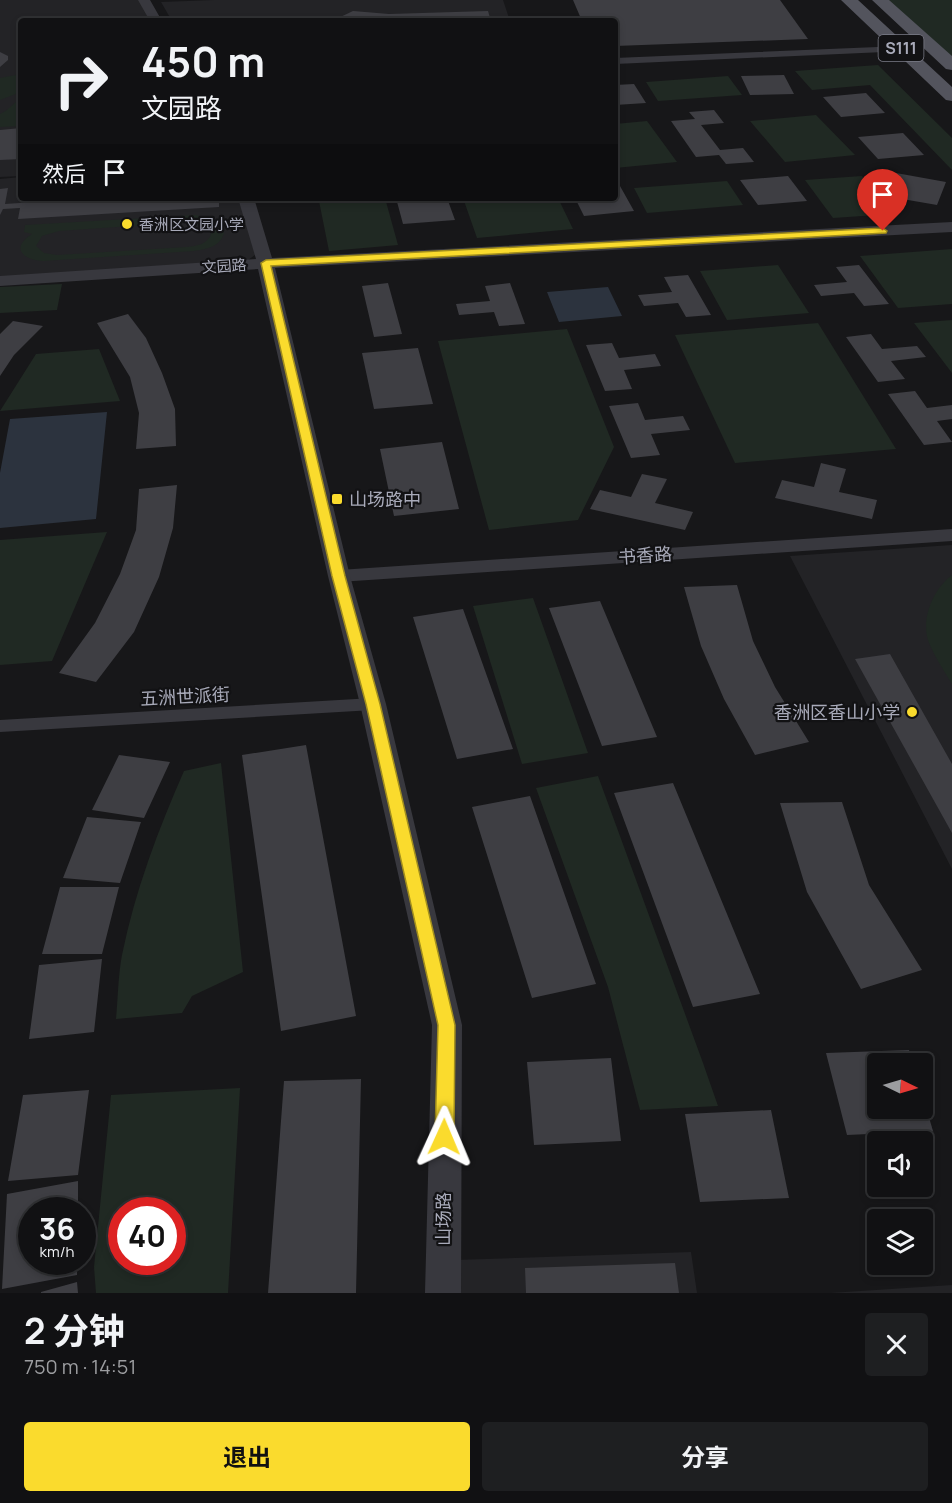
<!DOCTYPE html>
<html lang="zh">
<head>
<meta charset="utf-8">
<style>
	:root { --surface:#111113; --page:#1e1f21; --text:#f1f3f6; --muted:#9c9da0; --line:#303133; --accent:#fadb2d }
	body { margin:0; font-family:Manrope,"Noto Sans SC",sans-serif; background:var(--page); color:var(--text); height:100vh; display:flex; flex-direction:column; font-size:22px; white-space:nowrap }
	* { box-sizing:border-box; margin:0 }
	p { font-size:20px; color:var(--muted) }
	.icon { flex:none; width:33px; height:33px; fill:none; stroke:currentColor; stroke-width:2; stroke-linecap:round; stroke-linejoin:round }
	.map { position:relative; height:1293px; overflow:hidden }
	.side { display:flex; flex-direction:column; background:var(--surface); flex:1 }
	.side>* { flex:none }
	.hud { position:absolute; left:18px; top:18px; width:600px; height:183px; border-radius:6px; box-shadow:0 3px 9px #0003,0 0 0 2px var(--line); background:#111113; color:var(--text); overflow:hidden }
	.needle { width:39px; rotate:95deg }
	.tools { position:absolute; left:867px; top:1053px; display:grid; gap:12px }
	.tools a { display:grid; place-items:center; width:66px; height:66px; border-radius:6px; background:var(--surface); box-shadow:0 3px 9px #0003,0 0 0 2px var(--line); font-size:30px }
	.speed { position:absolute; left:18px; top:1197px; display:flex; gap:12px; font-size:30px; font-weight:700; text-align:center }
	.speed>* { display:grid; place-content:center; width:78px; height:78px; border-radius:50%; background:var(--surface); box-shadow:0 3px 9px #0003,0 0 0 2px var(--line); line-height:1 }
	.speed small { font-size:15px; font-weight:400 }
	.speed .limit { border:9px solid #d22; background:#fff; color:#111 }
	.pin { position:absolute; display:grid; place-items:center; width:51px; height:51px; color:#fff; margin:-62px -26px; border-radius:50% 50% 50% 0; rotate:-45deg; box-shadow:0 0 6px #0007 }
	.pin .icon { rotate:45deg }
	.me { position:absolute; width:66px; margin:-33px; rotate:1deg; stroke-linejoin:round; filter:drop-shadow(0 0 4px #0008) }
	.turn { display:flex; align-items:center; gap:21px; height:126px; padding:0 24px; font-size:27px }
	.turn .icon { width:78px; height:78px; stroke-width:2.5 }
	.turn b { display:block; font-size:42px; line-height:51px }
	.then { display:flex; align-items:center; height:57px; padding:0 24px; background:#0003; gap:12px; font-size:22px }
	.round { display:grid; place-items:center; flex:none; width:63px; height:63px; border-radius:6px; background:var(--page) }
	.headline { display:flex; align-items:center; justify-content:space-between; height:102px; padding:0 24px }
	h1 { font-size:36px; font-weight:700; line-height:45px }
	.action { display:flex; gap:12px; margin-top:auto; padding:12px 24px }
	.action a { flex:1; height:69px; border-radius:6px; background:var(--accent); color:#111; font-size:24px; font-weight:700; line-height:69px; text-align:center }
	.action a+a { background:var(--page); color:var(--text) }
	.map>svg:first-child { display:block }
	.built { fill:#232326 }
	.green { fill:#202923; fill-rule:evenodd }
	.water { fill:#2c333e }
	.building { fill:#3e3e43 }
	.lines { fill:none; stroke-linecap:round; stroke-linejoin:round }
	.pedestrian { fill:#38383e; fill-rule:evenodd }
	.minor { fill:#38383e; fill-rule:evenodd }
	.tertiary { fill:#38383e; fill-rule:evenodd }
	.primary { fill:#53545d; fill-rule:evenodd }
	.route { fill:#fadb2d; stroke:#a28e1d; stroke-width:1.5 }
	.poi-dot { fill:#fadb2d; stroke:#121214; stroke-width:2 }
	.labels { text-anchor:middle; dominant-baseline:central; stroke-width:4.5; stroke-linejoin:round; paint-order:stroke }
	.far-poi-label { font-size:15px; fill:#a8aab9; stroke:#121214; text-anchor:start }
	.far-street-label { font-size:15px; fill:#a8aab9; stroke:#121214 }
	.shield { fill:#121214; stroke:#7b7c88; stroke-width:1.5 }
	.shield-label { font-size:16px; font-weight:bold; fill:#a8aab9 }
	.poi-label { font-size:18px; fill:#a8aab9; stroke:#121214; text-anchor:start }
	.street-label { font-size:18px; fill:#a8aab9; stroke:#121214 }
</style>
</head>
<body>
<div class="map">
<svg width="952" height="1293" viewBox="0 0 952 1293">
	<rect width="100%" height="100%" fill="#171719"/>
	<!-- built -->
	<path class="built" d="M0 0H143L154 21H21V176L0 177Z
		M214 0H503L510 21H172L161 2Z
		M21 177V198H245L262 250 241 265 0 281V179Z
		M952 545V869L790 556Z
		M691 1252 697 1293H456L455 1260Z
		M952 1285V1293H830Z"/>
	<!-- green -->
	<path class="green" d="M880 0H952V65Z
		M878 65 952 138V170L870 85 812 90 795 71Z
		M21 74V92L0 100V78Z
		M728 76 742 95 658 101 646 82Z
		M21 99V126L0 127V114C10 110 12 103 21 99Z
		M816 115 855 155 785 162 750 121Z
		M647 121 677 162 615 168V124Z
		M862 176 892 214 833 218 805 180Z
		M727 181 743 205 647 213 634 188Z
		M359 198H385L398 245 329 251 319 201Z
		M463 198H558L573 229 477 238Z
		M196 215 211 219 222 225 224 233C220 247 207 249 194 251L43 261C23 260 10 248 32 234L24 232 25 225ZM189 222 208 227 211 234C208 244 197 246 187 247L57 255 44 253 36 246 42 236 59 231Z
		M952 249V304L898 308 860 256Z
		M778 265 809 313 727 320 700 271Z
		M62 284 57 310 0 313V287Z
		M952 320V373L914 323Z
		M818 323 896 449 735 463 675 335Z
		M567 329 614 447 578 520 489 530 438 341Z
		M99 349 120 401 0 411 36 354Z
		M107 532 52 661 0 665V540Z
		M952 575V684C944 671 935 657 929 643 920 620 933 589 952 575Z
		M533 598 588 753 522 764 473 606Z
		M221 763 243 972 192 996 182 1013 116 1019C118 998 118 976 122 955 135 891 158 830 184 771Z
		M598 776 703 1063 718 1106 640 1110 608 987 536 788Z
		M240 1088 228 1293H96L94 1267 111 1095ZM122 1210H172V1262H122Z"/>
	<!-- water -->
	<path class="water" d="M608 287 622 316 559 322 547 292Z
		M107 412 96 519 0 528V473L10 419Z"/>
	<!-- building -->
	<path class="building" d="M573 0H780L808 39 615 46V21H582Z
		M353 11 389 14 488 11 491 21H332Z
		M282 17 285 21H234V19Z
		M0 52 8 56V60L0 67Z
		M784 75 794 94 750 95 741 76Z
		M634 84 646 103 615 105V85Z
		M866 93 885 113 841 117 823 97Z
		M714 110 724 123 701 125 720 150 743 148 754 162 726 164 719 155 696 157 671 121 695 119 689 112Z
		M21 128V159L0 160V130Z
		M903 133 924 155 878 159 858 137Z
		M896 173 946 182 937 205 885 196Z
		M788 176 807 201 758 205 740 180Z
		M620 186 634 211 584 216 575 198H615V187Z
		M8 188 5 204 49 201 50 198H219V207L18 219 20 208 3 209 0 215V189Z
		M396 198H447L455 220 403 224Z
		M859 265 889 304 864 306 854 293 821 296 814 285 847 282 836 267Z
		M688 275 711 315 686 317 678 303 644 306 638 295 672 292 664 277Z
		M388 283 402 334 374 337 362 286Z
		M510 283 525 324 499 326 494 312 459 315 456 304 490 301 485 286Z
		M128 314 146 338 162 373 175 409 176 446 136 449 139 413 130 377 97 323Z
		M13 321 43 326 14 355 0 376V334Z
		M871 334 882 349 917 346 926 357 891 361 905 379 878 382 846 337Z
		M612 343 619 358 655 354 661 366 624 370 632 389 605 391 586 345Z
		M418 348 433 404 374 409 362 353Z
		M915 391 927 408 952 405V419L937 421 952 442 924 445 888 394Z
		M638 403 645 420 683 416 690 430 651 434 660 455 631 458 609 406Z
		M442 442 459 509 394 516 380 449Z
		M821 463 846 469 839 492 877 500 872 519 775 498 782 480 814 487Z
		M642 474 667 479 655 503 693 512 685 530 590 509 600 490 631 497Z
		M177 485 173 528 159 577 134 632 96 682 59 673 95 623 120 574 136 530 139 489Z
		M737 585 753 641 775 687 809 742 755 755 724 699 701 646 684 587Z
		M600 601 657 737 602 746 549 608Z
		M463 609 513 749 457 759 413 617Z
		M890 654 952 764V833L855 659Z
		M306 745 356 1016 281 1031 242 755Z
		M119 755 170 762 144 818 92 810Z
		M673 783 760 994 693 1007 614 793Z
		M530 796 596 984 532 998 472 807Z
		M842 802 869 885 922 970 861 989 807 892 780 803Z
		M87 817 141 822 120 883 63 878Z
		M60 887H119L102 954H42Z
		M102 959 94 1032 29 1039 39 965Z
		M909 1050 913 1064H878V1108H922L923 1097 933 1131 847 1135 826 1053Z
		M611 1058 621 1141 534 1145 527 1062Z
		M361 1079 356 1293H268L284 1081Z
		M89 1090 78 1175 8 1181 23 1095Z
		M771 1110 789 1198 700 1202 685 1114Z
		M78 1181V1210H32V1262H77V1275L2 1289 7 1194Z
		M675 1263 679 1293H526L525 1268Z
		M77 1282 78 1293H41V1292Z"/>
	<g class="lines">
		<!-- pedestrian -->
		<path class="pedestrian" d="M373 698 379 700 381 704 379 708 373 710 0 732V720Z"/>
		<!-- minor -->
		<path class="minor" d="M902 46 906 47V51L615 64V58Z
			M952 529V541L339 582 332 580 330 576 332 572 339 570Z"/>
		<!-- tertiary -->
		<path class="tertiary" d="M138 0H150L162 21H150Z
			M238 198H254L272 258 952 222V232L275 268 350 576 386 704 462 1025 461 1293H425L432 1025 360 704 328 576 258 269 0 286V276L256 259Z"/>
		<!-- primary -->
		<path class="primary" d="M841 0H858L952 87V101L946 100Z
			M872 0H889L952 56V70L946 69Z"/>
	</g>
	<!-- route -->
	<path class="route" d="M883 228 887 231 886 233 271 266 345 576 380 704 455 1025 454 1137 451 1144 444 1146 438 1144 435 1137 438 1025 366 704 332 576 261 263 266 260Z"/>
	<!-- markers -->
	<g class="poi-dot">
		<circle cx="127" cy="224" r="6"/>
		<rect x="331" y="493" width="12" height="12" rx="3"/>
		<circle cx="912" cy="712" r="6"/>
	</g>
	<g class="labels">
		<!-- far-poi labels -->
		<g class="far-poi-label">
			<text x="139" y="224">香洲区文园小学</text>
		</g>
		<!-- far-street labels -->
		<g class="far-street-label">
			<text transform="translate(224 266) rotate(-4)">文园路</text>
		</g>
		<!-- shield labels -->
		<rect class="shield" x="878.5" y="35" width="45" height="26" rx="4.5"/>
		<g class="shield-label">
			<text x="901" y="48">S111</text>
		</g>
		<!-- poi labels -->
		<g class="poi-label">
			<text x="349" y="499">山场路中</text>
			<text x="900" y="712" text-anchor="end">香洲区香山小学</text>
		</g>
		<!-- street labels -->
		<g class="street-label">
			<text transform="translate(645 555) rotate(-4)">书香路</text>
			<text transform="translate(185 696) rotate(-3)">五洲世派街</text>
			<text transform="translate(443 1219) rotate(-90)">山场路</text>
		</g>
	</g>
</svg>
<div class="tools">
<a><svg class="needle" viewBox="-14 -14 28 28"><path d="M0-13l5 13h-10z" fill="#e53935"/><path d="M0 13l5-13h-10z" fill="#9c9da0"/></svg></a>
<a><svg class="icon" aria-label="sound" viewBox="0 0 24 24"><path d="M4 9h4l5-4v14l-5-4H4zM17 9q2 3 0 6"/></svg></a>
<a><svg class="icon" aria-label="layers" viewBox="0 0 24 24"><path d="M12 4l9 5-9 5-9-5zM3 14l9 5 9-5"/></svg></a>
</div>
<div class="speed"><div>36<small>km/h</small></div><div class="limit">40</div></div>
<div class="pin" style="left:883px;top:231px;background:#d93025"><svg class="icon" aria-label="arrive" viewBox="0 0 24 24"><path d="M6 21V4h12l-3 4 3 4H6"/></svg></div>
<svg class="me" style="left:444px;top:1137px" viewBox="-20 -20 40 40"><path d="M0-17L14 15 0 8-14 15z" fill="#fadb2d" stroke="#fff" stroke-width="4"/></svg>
<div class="hud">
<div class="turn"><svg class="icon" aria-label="right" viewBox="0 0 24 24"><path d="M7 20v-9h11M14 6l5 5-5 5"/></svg><div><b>450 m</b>文园路</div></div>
<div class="then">然后<svg class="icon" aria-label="arrive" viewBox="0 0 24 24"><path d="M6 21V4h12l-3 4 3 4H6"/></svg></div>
</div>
</div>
<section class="side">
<div class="headline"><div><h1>2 分钟</h1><p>750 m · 14:51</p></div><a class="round"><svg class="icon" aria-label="close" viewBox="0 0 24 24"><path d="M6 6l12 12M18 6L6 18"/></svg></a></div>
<div class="action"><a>退出</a><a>分享</a></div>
</section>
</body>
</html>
